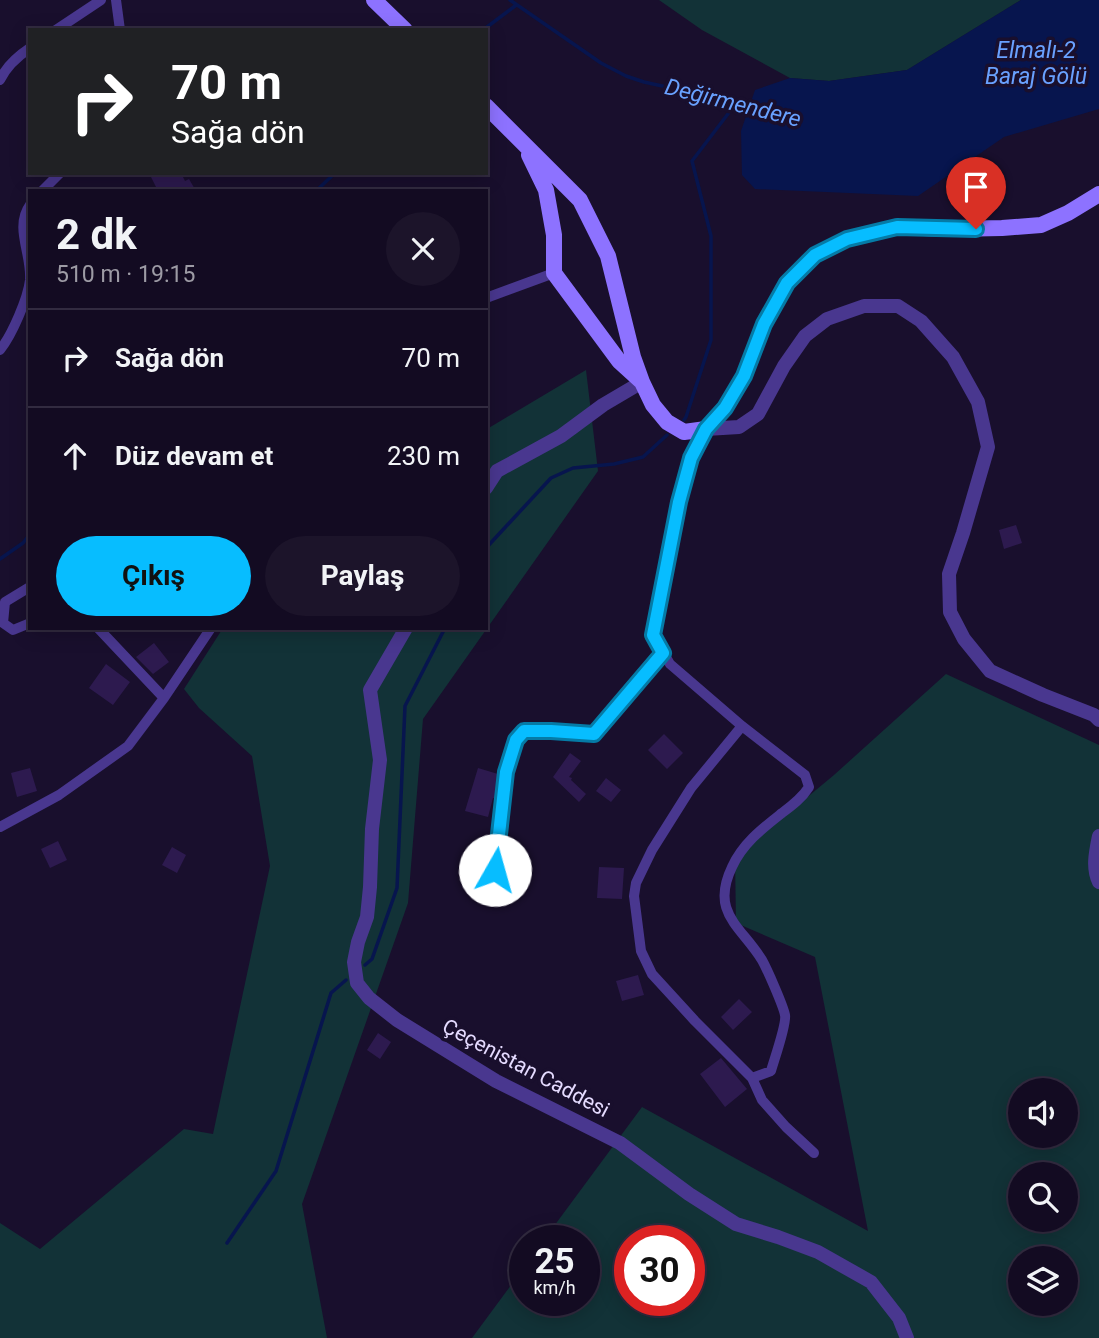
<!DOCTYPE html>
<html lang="tr">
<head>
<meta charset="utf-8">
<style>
	:root { --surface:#130b22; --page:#1c142a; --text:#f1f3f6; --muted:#9d9ba5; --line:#322b40; --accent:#07bdff }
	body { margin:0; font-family:Roboto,sans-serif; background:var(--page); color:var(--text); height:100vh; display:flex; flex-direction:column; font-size:26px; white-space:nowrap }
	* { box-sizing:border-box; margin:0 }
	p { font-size:23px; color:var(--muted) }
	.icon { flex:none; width:38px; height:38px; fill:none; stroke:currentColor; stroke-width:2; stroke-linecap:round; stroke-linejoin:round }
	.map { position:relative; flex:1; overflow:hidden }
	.details { position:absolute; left:28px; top:189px; width:460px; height:441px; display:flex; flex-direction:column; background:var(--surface); border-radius:0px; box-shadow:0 4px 18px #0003,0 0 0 2px var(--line) }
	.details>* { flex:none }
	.guide { position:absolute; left:28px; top:28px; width:460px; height:147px; border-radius:0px; box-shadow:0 4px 18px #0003,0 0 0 2px var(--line); background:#202124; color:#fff; overflow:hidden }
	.tools { position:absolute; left:1008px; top:1078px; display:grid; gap:14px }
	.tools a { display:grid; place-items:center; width:70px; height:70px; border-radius:50%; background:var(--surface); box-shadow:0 4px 18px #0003,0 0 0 2px var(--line); font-size:35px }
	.speed { position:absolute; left:509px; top:1225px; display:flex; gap:14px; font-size:35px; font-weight:700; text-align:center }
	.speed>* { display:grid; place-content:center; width:91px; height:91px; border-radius:50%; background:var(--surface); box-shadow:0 4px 18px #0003,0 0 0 2px var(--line); line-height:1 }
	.speed small { font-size:18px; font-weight:400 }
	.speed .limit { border:10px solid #d22; background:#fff; color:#111 }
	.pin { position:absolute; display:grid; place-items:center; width:60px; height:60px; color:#fff; margin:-72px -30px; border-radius:50% 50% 50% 0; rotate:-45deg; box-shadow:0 0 7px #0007 }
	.pin .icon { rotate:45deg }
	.me { position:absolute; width:77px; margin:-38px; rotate:7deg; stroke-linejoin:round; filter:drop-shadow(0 0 5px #0008) }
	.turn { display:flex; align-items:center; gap:24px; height:147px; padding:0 28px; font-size:32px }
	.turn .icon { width:91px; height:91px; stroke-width:2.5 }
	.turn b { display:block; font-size:49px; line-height:60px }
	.round { display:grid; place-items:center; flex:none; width:74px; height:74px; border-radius:37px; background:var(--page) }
	.head { display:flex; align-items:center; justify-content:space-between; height:119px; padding:0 28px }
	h1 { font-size:42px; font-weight:700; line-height:52px }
	.cta { display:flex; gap:14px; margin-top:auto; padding:14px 28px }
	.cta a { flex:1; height:80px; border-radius:42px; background:var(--accent); color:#111; font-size:28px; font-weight:700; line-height:80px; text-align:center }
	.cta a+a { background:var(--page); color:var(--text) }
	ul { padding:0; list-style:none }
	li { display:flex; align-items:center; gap:21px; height:98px; padding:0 28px; border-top:2px solid var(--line) }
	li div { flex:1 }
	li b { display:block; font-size:26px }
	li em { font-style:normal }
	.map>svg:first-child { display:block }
	.green { fill:#123237; fill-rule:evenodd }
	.water { fill:#07154e }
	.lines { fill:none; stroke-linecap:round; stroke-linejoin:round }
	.stream { stroke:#07154e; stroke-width:3.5 }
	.building { fill:#2d1a4f }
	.minor { stroke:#49378f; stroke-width:10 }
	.tertiary { stroke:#49378f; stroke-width:14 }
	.secondary { stroke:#8d72ff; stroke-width:16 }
	.route-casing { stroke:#057ba6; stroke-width:18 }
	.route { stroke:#07bdff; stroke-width:12 }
	.labels { text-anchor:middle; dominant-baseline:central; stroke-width:7; stroke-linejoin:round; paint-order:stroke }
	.street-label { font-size:21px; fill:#e5dbff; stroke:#190f2d }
	.water-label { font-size:23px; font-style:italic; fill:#69a1ff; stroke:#190f2d }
</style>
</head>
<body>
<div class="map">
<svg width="1099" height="1338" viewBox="0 0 1099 1338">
	<rect width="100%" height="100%" fill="#190f2d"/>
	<!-- green -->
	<path class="green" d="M659 0H1021L907 70 829 81 790 78 702 30Z
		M586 370 598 471 423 719 408 903 302 1204 327 1338H0V1223L40 1249 184 1129 213 1134 270 866 252 756 199 708 184 689 223 628H274L273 630 295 628H486L487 429Z
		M946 674 1099 745V1338H472L525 1266V1300H584V1241H543L642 1107 868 1231 815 957 736 923 735 857 834 775ZM1020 1090H1066V1136H1020ZM1020 1174H1066V1220H1020ZM630 1241H690V1300H630ZM1020 1258H1066V1304H1020Z"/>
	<!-- water -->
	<path class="water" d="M1021 0H1099V109L1004 137 918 196 755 189 742 175 741 131 755 90 790 78 829 81 907 70Z"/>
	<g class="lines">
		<!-- stream -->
		<path class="stream" d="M510 0 601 63 626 76 644 82 703 95 749 112
			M483 30 515 6
			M316 191 335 173
			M684 420 686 417 711 340V236L692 161 734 106
			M486 548 551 478 573 468 614 464 643 457 667 435
			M0 559 23 543 30 534
			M365 965 372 959 397 888 405 706 445 628
			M227 1243 276 1171 331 993 346 980"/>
	</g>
	<!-- building -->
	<path class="building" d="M149 173H181L185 181 189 179 196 191H169L173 188 167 191H158Z
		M1016 525 1022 543 1004 549 999 530Z
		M154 643 169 662 153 674 136 657Z
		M106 664 130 682 113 705 89 688Z
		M664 734 683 753 667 769 648 750Z
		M570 753 581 761 569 777 572 778 571 780 586 794 579 802 553 777Z
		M30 768 37 791 17 797 11 773Z
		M478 768 498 774 495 799 493 798 488 817 465 811Z
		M606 778 621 790 611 802 596 791Z
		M58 841 67 860 50 868 41 849Z
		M172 847 186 855 177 873 162 865Z
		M599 867 624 868 622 899 597 898Z
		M638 975 644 995 622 1001 616 981Z
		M739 999 752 1012 733 1030 721 1017Z
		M378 1033 391 1042 380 1059 367 1050Z
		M721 1058 747 1089 725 1107 700 1074Z"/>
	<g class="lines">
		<!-- minor -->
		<path class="minor" d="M116 0 120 30
			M56 30 101 0
			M0 80C6 67 18 56 30 48
			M42 191 60 173
			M486 298 554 273
			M0 350C12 335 28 298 30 280 32 254 14 227 30 205
			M706 429 691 458 679 502 653 635 670 664 742 726 805 775 809 787C802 798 793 805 782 813 763 828 743 843 732 867 710 913 741 926 762 960 767 969 783 1005 785 1015 787 1024 774 1060 771 1071L752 1078
			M28 588 5 602 3 623 13 630 30 623
			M98 628 164 698
			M742 726 691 788 652 850 636 883 634 896 641 951 652 974 695 1021 752 1078 762 1100 786 1127 814 1153
			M0 827 59 795 128 746 164 698 211 628
			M495 870 506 772 517 740 524 731H551L594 734 663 653"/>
		<!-- tertiary -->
		<path class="tertiary" d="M706 429 739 427 758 414 784 366 805 336 827 319 864 306H898L921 321 953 357 978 402 988 447 963 533 949 574 950 612 964 639 990 671 1043 695 1094 715 1099 720
			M486 488 497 471 561 436 603 405 642 382
			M406 628 370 690 380 760 372 829 370 887 367 917 358 942 354 962 357 983 369 998 397 1020 496 1081 620 1143 689 1194 736 1224 778 1237 818 1252 871 1282 899 1318 907 1338
			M1099 836C1096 851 1092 868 1099 882"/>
		<!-- secondary -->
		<path class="secondary" d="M374 0 405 30
			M486 106 580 200 608 256 633 357 642 382 653 405 667 422 684 432 706 429 725 408 744 376 764 324 787 283 815 255 847 239 896 227 951 229 1002 228 1041 225 1068 213 1099 194
			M529 155 546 190 554 235V273L619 361 641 381"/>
	</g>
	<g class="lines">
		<!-- route casing -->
		<g class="route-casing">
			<path id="route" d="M495 870 506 772 516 740 524 731H551L594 734 663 653 653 635 679 502 691 458 706 429 725 408 744 376 764 324 787 283 815 255 847 239 897 227 976 229"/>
		</g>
		<!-- route -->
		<use href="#route" class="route"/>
	</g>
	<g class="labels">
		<!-- street labels -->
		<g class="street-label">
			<text transform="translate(526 1068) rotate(28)">Çeçenistan Caddesi</text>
		</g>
		<!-- water labels -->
		<g class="water-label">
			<text x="1036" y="50">Elmalı-2<tspan x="1036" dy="26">Baraj Gölü</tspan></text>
			<text transform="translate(733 103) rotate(14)">Değirmendere</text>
		</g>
	</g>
</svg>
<div class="tools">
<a><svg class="icon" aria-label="sound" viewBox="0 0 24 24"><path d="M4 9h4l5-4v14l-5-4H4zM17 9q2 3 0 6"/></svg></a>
<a><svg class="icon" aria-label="search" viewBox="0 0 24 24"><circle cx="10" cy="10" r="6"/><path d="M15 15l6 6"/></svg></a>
<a><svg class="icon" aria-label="layers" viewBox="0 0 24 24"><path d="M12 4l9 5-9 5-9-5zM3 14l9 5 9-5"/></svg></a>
</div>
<div class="speed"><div>25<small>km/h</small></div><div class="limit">30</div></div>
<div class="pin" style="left:976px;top:229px;background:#d93025"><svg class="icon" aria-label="arrive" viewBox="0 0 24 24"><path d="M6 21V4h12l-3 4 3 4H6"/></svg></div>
<svg class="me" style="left:495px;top:870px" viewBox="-20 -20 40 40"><circle r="19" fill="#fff"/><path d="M0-13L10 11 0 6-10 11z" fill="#07bdff"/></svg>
<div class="guide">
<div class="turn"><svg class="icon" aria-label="right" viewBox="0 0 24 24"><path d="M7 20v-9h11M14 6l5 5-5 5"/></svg><div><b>70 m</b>Sağa dön</div></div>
</div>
<section class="details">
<div class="head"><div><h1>2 dk</h1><p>510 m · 19:15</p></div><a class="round"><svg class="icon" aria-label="close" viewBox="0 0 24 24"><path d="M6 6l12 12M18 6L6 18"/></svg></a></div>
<ul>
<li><svg class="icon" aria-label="right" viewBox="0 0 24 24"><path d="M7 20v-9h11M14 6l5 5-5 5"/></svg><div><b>Sağa dön</b></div><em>70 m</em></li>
<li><svg class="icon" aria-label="ahead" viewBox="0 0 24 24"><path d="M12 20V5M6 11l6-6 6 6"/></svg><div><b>Düz devam et</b></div><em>230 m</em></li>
</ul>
<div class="cta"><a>Çıkış</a><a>Paylaş</a></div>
</section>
</div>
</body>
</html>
